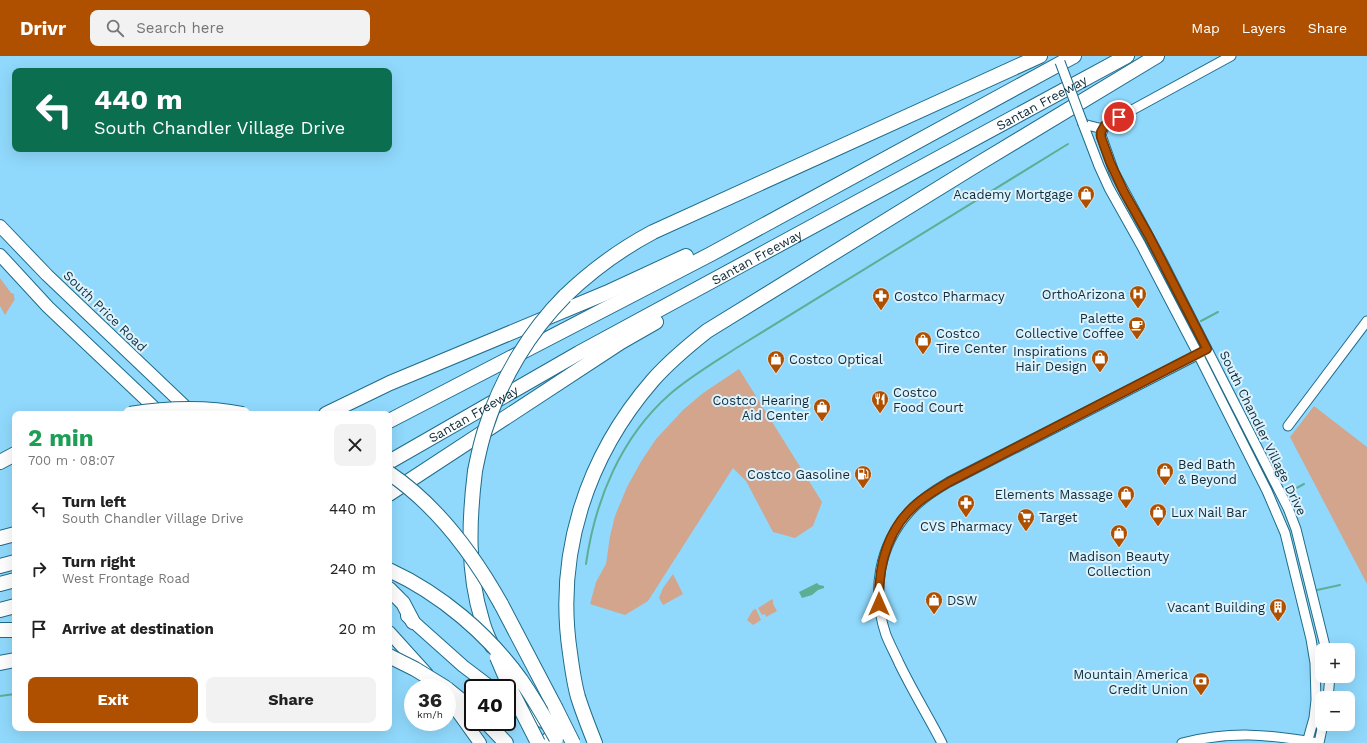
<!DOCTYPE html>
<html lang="en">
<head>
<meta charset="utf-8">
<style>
	:root { --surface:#fff; --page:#f2f2f2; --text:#222; --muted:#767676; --accent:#af5000 }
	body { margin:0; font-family:"Work Sans",sans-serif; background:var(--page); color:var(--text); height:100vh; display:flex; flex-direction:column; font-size:15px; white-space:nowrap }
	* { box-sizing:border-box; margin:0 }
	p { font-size:13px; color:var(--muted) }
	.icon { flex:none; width:22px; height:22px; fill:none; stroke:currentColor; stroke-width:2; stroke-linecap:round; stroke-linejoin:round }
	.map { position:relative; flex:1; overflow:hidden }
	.side { position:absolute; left:12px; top:355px; width:380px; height:320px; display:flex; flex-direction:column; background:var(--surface); border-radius:8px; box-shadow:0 4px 16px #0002 }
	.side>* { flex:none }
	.banner { position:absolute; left:12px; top:12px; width:380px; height:84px; border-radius:8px; box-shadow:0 4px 16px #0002; background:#0b6e4f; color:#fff; overflow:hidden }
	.tools { position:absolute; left:1315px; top:587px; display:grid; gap:8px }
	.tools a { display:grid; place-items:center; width:40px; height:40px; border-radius:8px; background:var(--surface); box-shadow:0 4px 16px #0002; font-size:20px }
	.speed { position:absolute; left:404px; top:623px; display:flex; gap:8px; font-size:20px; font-weight:700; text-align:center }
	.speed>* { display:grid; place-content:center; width:52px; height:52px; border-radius:50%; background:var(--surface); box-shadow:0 4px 16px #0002; line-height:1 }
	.speed small { font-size:10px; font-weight:400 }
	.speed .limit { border:2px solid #111; border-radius:6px; background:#fff; color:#111 }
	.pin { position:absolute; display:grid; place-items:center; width:34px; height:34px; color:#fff; margin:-17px; border:2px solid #fff; border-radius:50%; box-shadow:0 1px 4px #0007 }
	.me { position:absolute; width:44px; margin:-22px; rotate:0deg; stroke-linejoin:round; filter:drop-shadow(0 0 3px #0008) }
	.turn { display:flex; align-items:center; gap:14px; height:84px; padding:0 16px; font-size:18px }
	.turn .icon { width:52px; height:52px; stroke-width:2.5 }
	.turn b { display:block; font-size:28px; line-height:34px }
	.round { display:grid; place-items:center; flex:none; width:42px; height:42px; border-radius:8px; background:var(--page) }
	.head { display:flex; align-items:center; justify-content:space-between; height:68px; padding:0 16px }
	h1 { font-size:24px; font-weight:700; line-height:30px; color:#1e9e55 }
	.button { display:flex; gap:8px; margin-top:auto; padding:8px 16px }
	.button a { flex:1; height:46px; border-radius:8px; background:var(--accent); color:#fff; font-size:16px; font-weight:700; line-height:46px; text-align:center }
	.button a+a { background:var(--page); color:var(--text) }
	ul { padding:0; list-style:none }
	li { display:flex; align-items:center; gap:12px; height:60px; padding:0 16px }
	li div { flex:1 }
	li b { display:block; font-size:15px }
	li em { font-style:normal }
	header { display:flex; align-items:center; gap:24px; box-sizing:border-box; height:56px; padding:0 20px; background:var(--accent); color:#fff }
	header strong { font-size:19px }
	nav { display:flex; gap:22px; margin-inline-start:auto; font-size:14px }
	.search { width:280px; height:36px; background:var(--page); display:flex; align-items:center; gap:10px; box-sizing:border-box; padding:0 14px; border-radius:8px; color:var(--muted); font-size:15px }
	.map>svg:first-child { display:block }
	.green { fill:#d2a58c }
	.water { fill:#5caf94 }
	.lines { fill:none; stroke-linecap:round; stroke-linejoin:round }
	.stream { stroke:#5caf94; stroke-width:2 }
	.minor-casing { stroke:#1f6c8b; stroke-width:11 }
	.major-casing { stroke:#1f6c8b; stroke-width:14 }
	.highway-casing { stroke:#1f6c8b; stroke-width:16 }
	.minor { stroke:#fff; stroke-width:9 }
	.major { stroke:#fff; stroke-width:12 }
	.highway { stroke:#fff; stroke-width:14 }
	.minor-bridge-casing { stroke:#1f6c8b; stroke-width:11; stroke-linecap:butt }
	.highway-bridge-casing { stroke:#1f6c8b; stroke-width:16; stroke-linecap:butt }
	.minor-bridge { stroke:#fff; stroke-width:9 }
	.highway-bridge { stroke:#fff; stroke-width:14 }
	.route-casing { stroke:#723400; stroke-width:10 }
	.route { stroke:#af5000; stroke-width:7 }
	.labels { text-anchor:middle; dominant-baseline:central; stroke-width:4; stroke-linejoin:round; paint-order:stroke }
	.street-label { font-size:13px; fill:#0e2c3a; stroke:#ddf2fd }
	.poi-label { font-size:13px; fill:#0e2c3a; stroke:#ddf2fd; text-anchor:end }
</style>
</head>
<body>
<header>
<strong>Drivr</strong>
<div class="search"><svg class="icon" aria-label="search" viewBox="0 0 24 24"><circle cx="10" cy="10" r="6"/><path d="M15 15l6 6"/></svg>Search here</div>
<nav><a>Map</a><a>Layers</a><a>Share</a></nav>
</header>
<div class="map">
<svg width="1367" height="687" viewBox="0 0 1367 687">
	<rect width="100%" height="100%" fill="#90d9fc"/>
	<!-- green -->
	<path class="green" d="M0 222 11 237 14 238V242L15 243 5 259 0 250Z
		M739 313 822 446 813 470 795 482 773 476 746 425 733 412 648 545 625 559 590 548 596 526 606 508 610 480 615 460 627 431 642 404 656 383 683 354 703 337Z
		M1314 350 1367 391V528L1290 381Z
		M673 518 683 538 663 549 659 542 663 532Z
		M773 543V548L777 555 766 561 765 558 762 559 758 552 769 545Z
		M756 553 761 564 753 569 747 564 753 554Z"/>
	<!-- water -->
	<path class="water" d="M817 527 819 529 824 530V532L818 534 812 539 802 542 799 536Z"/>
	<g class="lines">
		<!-- stream -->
		<path class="stream" d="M1201 265 1218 256
			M1289 436 1304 428
			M586 508C595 444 621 381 670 338 691 320 715 306 738 291L1068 88
			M1317 534 1340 529
			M0 640 15 638"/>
		<!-- minor casing -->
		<g class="minor-casing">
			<path id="minor" d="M1231 0 1112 65 1104 71 1101 79 1114 116 1161 203 1288 452 1296 473 1326 594
				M1083 68 1099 110 1109 132 1141 189 1198 298 1267 435 1285 477 1311 583 1315 607 1316 644 1314 662 1307 687
				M1083 68 1103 73
				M1288 370 1367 265
				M1328 642 1330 620
				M942 687C928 660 912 634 899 607 895 598 890 589 886 579 871 535 879 489 910 455 921 443 935 434 949 426L1203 296
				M1182 687C1230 675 1269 678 1318 687
				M1319 687 1323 668"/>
		</g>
		<!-- major casing -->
		<g class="major-casing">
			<path id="major" d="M0 170 47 219 192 357
				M0 199 48 251 161 358
				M407 560 463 610 492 632
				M389 576 427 618
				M447 641 480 687
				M507 642 551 671"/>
		</g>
		<!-- highway casing -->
		<g class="highway-casing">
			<g id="highway">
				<path d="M565 240C592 214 621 193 653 176L1040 0"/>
				<path d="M326 358 390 327 606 237 686 200"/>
				<path d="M389 365 711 198 1074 0"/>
				<path d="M0 406 15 398"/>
				<path id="s1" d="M389 406 579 297 1127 0"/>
				<path d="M475 415C469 464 467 516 482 564 484 573 488 581 492 590"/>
				<path d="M389 438 621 286 656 266"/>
				<path d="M0 482 15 478"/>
				<path d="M0 510 15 506"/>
				<path d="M0 528 15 524"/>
				<path d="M389 533 403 547 413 566"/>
				<path d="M501 548 555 651"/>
				<path d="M0 554 15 550"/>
				<path d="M0 574H15"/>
				<path d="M0 607 15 604"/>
				<path d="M447 633 473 654"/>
				<path d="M486 666 506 687"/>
				<path d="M548 684 550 687"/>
				<path d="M595 687C589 672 583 657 578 641 574 627 572 612 570 597 555 497 587 400 653 324 669 306 688 290 707 275L978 108 1157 0"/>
			</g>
		</g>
		<!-- minor -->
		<use href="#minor" class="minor"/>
		<!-- major -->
		<use href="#major" class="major"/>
		<!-- highway -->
		<use href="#highway" class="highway"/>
		<!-- minor-bridge casing -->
		<g class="minor-bridge-casing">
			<path id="minor-bridge" d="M1060 6 1083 68"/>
		</g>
		<!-- highway-bridge casing -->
		<g class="highway-bridge-casing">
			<path id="highway-bridge" d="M130 358C167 352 207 351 243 358
				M475 415C478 400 481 385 486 371 501 323 530 275 565 240
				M389 417C438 450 473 498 501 548
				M389 514C441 538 488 578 521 624 534 643 545 662 556 682
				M389 600 415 613 446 632
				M497 601 512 636 538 687
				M555 651 573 687"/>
		</g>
		<!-- minor-bridge -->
		<use href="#minor-bridge" class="minor-bridge"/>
		<!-- highway-bridge -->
		<use href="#highway-bridge" class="highway-bridge"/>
	</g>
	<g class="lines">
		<!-- route casing -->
		<g class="route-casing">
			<path id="route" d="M879 548C878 508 888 470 920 445 929 438 939 432 949 426L1207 293 1149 180 1124 136 1110 106 1101 81V76L1105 69 1119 61"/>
		</g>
		<!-- route -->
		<use href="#route" class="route"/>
	</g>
	<!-- icons -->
	<defs>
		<g id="shop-pin" transform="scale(0.9)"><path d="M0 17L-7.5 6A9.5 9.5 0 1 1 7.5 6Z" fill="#af5000" stroke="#ddf2fd"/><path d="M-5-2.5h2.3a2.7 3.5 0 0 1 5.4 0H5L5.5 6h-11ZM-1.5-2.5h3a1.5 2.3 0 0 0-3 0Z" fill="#fff"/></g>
		<g id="hospital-pin" transform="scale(0.9)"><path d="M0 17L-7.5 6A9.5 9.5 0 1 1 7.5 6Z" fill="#af5000" stroke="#ddf2fd"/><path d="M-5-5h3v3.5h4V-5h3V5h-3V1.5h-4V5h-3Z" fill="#fff"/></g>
		<g id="pharmacy-pin" transform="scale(0.9)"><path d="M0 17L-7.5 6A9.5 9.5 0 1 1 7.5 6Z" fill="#af5000" stroke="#ddf2fd"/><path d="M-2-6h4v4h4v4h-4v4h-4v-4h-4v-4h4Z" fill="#fff"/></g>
		<g id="cafe-pin" transform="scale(0.9)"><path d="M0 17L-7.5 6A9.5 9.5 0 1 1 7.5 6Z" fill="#af5000" stroke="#ddf2fd"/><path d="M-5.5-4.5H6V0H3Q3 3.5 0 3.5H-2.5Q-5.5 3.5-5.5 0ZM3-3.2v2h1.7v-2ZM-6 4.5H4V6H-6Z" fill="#fff"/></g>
		<g id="restaurant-pin" transform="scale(0.9)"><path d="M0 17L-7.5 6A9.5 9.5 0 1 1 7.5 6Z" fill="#af5000" stroke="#ddf2fd"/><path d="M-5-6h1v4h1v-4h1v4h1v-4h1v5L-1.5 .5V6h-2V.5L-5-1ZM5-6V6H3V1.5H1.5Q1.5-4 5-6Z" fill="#fff"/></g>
		<g id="fuel-pin" transform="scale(0.9)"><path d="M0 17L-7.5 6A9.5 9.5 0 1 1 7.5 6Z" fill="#af5000" stroke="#ddf2fd"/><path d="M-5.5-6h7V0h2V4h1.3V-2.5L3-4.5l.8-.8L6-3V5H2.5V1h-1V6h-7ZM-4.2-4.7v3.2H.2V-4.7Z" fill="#fff"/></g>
		<g id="supermarket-pin" transform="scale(0.9)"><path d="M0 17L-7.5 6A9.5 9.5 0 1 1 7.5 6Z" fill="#af5000" stroke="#ddf2fd"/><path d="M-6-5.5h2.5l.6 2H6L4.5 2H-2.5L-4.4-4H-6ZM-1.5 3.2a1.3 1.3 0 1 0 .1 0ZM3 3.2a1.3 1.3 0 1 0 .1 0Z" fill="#fff"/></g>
		<g id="building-pin" transform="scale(0.9)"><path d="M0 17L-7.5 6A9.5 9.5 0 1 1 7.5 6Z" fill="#af5000" stroke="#ddf2fd"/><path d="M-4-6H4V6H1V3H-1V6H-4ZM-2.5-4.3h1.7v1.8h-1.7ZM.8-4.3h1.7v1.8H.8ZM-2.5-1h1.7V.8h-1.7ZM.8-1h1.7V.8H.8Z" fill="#fff"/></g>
		<g id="bank-pin" transform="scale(0.9)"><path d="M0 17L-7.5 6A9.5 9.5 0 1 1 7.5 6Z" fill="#af5000" stroke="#ddf2fd"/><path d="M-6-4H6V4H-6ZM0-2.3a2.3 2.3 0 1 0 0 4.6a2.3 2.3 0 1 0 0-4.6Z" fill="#fff"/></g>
	</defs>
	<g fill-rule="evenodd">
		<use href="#shop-pin" x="1086" y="138"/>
		<use href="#hospital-pin" x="1138" y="238"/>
		<use href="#pharmacy-pin" x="881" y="240"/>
		<use href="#cafe-pin" x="1137" y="269"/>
		<use href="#shop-pin" x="923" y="284"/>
		<use href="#shop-pin" x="1100" y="302"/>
		<use href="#shop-pin" x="776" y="303"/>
		<use href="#restaurant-pin" x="880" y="343"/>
		<use href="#shop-pin" x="822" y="351"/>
		<use href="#shop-pin" x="1165" y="415"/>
		<use href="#fuel-pin" x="863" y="418"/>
		<use href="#shop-pin" x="1126" y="438"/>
		<use href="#pharmacy-pin" x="966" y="447"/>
		<use href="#shop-pin" x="1158" y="456"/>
		<use href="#supermarket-pin" x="1026" y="461"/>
		<use href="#shop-pin" x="1119" y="477"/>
		<use href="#shop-pin" x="934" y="544"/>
		<use href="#building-pin" x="1278" y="551"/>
		<use href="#bank-pin" x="1201" y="625"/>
	</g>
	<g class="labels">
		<!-- street labels -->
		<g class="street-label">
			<text stroke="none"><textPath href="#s1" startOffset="745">Santan Freeway</textPath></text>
			<text stroke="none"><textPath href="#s1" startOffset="421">Santan Freeway</textPath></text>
			<text transform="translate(105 255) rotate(44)">South Price Road</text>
			<text stroke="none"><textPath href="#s1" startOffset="97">Santan Freeway</textPath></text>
			<text transform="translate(1263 377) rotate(64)">South Chandler Village Drive</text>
		</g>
		<!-- poi labels -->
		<g class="poi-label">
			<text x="1073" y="138">Academy Mortgage</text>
			<text x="1125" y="238">OrthoArizona</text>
			<text x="894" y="240" text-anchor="start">Costco Pharmacy</text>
			<text x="1124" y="262">Palette<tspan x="1124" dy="15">Collective Coffee</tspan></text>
			<text x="936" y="277" text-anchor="start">Costco<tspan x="936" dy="15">Tire Center</tspan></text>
			<text x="1087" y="295">Inspirations<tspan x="1087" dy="15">Hair Design</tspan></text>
			<text x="789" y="303" text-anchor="start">Costco Optical</text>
			<text x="893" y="336" text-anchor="start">Costco<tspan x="893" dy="15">Food Court</tspan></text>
			<text x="809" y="344">Costco Hearing<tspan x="809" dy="15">Aid Center</tspan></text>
			<text x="1178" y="408" text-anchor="start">Bed Bath<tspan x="1178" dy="15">&amp; Beyond</tspan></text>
			<text x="850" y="418">Costco Gasoline</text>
			<text x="1113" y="438">Elements Massage</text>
			<text x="1171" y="456" text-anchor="start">Lux Nail Bar</text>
			<text x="1039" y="461" text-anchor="start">Target</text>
			<text x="966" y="470" text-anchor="middle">CVS Pharmacy</text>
			<text x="1119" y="500" text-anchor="middle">Madison Beauty<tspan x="1119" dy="15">Collection</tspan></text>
			<text x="947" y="544" text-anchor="start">DSW</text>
			<text x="1265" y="551">Vacant Building</text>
			<text x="1188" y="618">Mountain America<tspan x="1188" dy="15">Credit Union</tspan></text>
		</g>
	</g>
</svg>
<div class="tools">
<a>+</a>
<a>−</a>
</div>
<div class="speed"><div>36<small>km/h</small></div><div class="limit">40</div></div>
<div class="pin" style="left:1119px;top:61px;background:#d93025"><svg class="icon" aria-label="arrive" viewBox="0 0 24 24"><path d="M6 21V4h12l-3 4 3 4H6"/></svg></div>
<svg class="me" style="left:879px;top:548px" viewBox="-20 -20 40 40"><path d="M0-17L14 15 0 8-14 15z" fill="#af5000" stroke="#fff" stroke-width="4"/></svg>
<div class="banner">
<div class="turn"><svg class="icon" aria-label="left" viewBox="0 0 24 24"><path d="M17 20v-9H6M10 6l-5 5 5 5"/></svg><div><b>440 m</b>South Chandler Village Drive</div></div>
</div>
<section class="side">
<div class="head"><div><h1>2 min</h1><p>700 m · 08:07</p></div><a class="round"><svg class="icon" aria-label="close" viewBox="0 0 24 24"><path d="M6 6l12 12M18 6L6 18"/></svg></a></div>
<ul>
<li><svg class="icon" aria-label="left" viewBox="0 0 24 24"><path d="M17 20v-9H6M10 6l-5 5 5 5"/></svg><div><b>Turn left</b><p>South Chandler Village Drive</p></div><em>440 m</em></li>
<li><svg class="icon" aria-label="right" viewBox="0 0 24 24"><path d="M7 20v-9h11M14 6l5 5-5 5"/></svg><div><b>Turn right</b><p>West Frontage Road</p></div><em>240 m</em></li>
<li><svg class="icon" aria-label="arrive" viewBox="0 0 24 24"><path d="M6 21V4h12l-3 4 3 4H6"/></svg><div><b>Arrive at destination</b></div><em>20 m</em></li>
</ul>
<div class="button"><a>Exit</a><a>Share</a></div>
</section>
</div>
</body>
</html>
